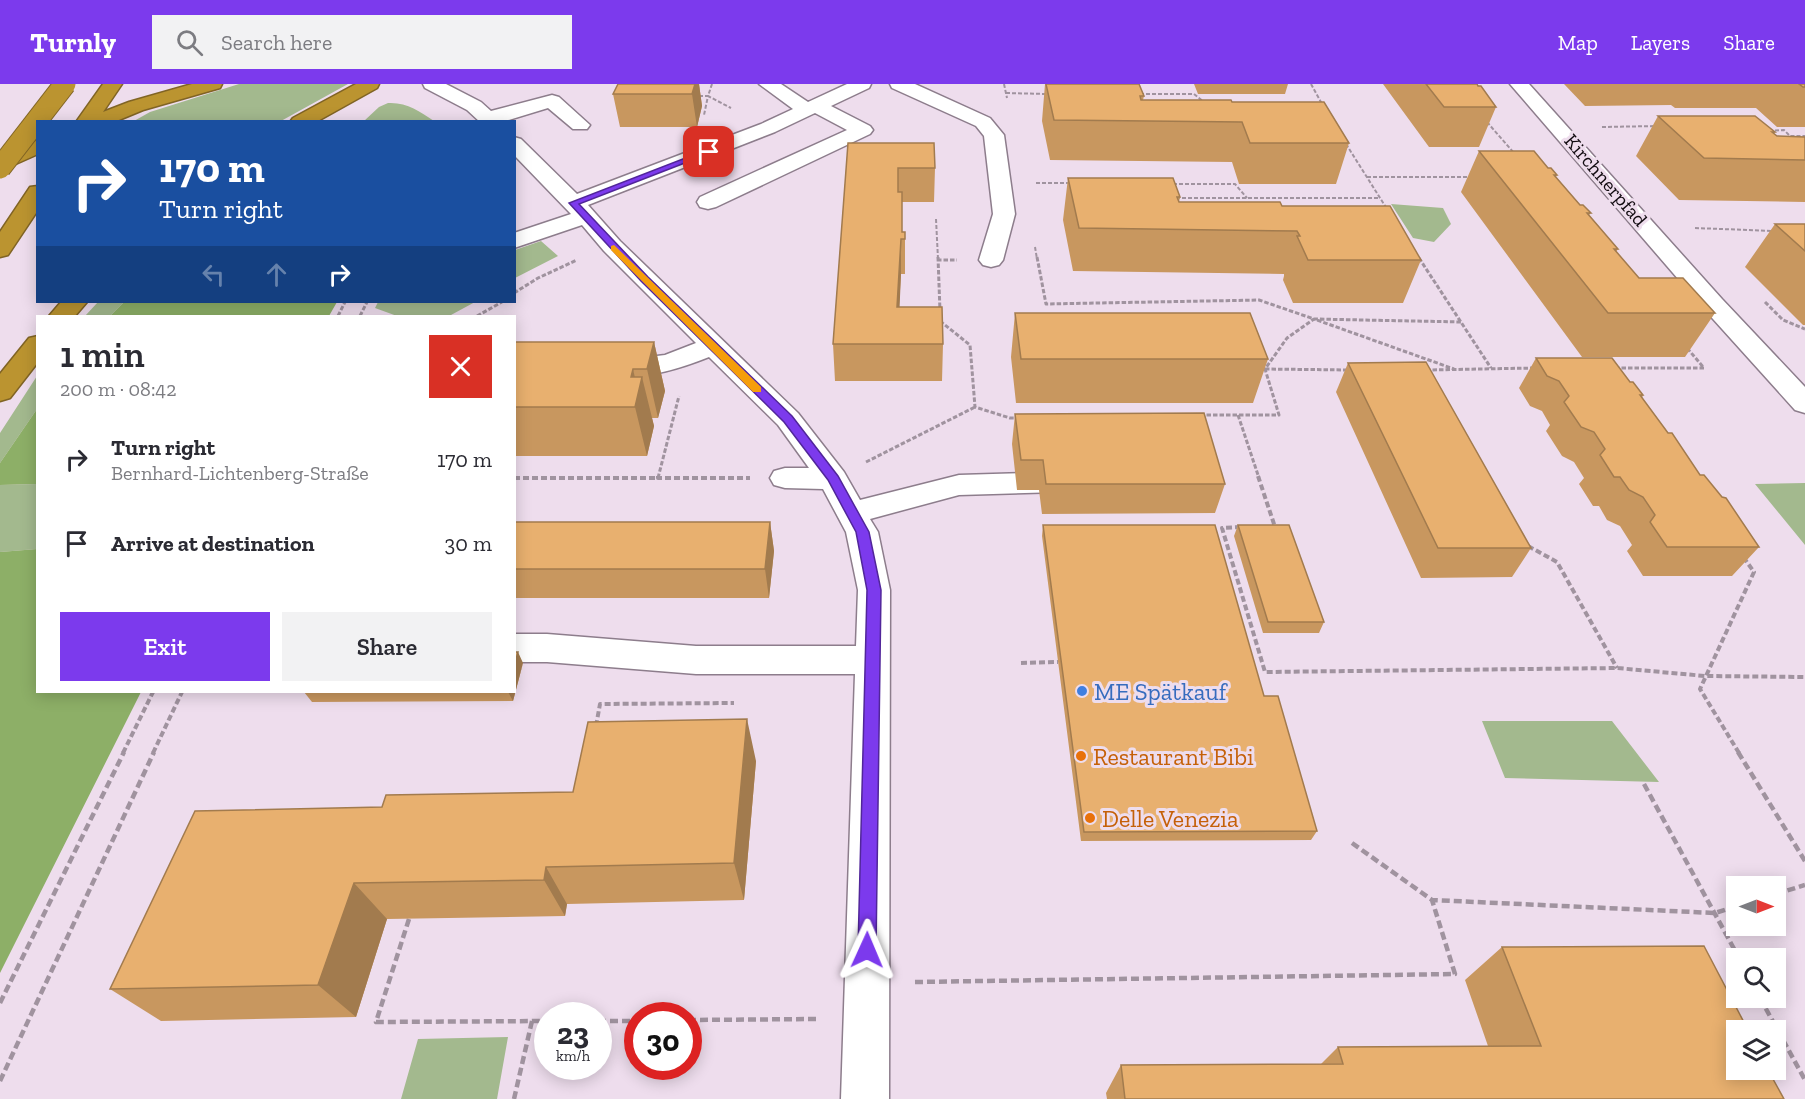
<!DOCTYPE html>
<html lang="en">
<head>
<meta charset="utf-8">
<style>
	:root { --surface:#fff; --page:#f2f2f3; --text:#2b2b33; --muted:#7c7c81; --accent:#7c3aed }
	body { margin:0; font-family:"Zilla Slab",serif; background:var(--page); color:var(--text); height:100vh; display:flex; flex-direction:column; font-size:22px; white-space:nowrap }
	* { box-sizing:border-box; margin:0 }
	p { font-size:20px; color:var(--muted) }
	.icon { flex:none; width:33px; height:33px; fill:none; stroke:currentColor; stroke-width:2; stroke-linecap:round; stroke-linejoin:round }
	.map { position:relative; flex:1; overflow:hidden }
	.sheet { position:absolute; left:36px; top:231px; width:480px; height:378px; display:flex; flex-direction:column; background:var(--surface); border-radius:0px; box-shadow:0 3px 15px #0003 }
	.sheet>* { flex:none }
	.guide { position:absolute; left:36px; top:36px; width:480px; height:183px; border-radius:0px; box-shadow:0 3px 15px #0003; background:#1a4fa0; color:#fff; overflow:hidden }
	.needle { width:39px; rotate:90deg }
	.fabs { position:absolute; left:1726px; top:792px; display:grid; gap:12px }
	.fabs a { display:grid; place-items:center; width:60px; height:60px; border-radius:0px; background:var(--surface); box-shadow:0 3px 15px #0003; font-size:30px }
	.speed { position:absolute; left:534px; top:918px; display:flex; gap:12px; font-size:30px; font-weight:700; text-align:center }
	.speed>* { display:grid; place-content:center; width:78px; height:78px; border-radius:50%; background:var(--surface); box-shadow:0 3px 15px #0003; line-height:1 }
	.speed small { font-size:15px; font-weight:400 }
	.speed .limit { border:9px solid #d22; background:#fff; color:#111 }
	.pin { position:absolute; display:grid; place-items:center; width:51px; height:51px; color:#fff; margin:-26px; border-radius:12px; box-shadow:0 3px 9px #0006 }
	.me { position:absolute; width:66px; margin:-33px; rotate:1deg; stroke-linejoin:round; filter:drop-shadow(0 0 4px #0008) }
	.turn { display:flex; align-items:center; gap:21px; height:126px; padding:0 24px; font-size:27px }
	.turn .icon { width:78px; height:78px; stroke-width:2.5 }
	.turn b { display:block; font-size:42px; line-height:51px }
	.lanes { display:flex; align-items:center; height:57px; padding:0 24px; background:#0003; justify-content:center; gap:30px; direction:ltr }
	.lanes .off { opacity:.35 }
	.round { display:grid; place-items:center; flex:none; width:63px; height:63px; border-radius:0px; background:var(--page) }
	.head { display:flex; align-items:center; justify-content:space-between; height:102px; padding:0 24px }
	h1 { font-size:36px; font-weight:600; line-height:45px }
	.cta { display:flex; gap:12px; margin-top:auto; padding:12px 24px }
	.cta a { flex:1; height:69px; border-radius:0px; background:var(--accent); color:#fff; font-size:24px; font-weight:600; line-height:69px; text-align:center }
	.cta a+a { background:var(--page); color:var(--text) }
	ul { padding:0; list-style:none }
	li { display:flex; align-items:center; gap:18px; height:84px; padding:0 24px }
	li div { flex:1 }
	li b { display:block; font-size:22px }
	li em { font-style:normal }
	header { display:flex; align-items:center; gap:36px; box-sizing:border-box; height:84px; padding:0 30px; background:var(--accent); color:#fff }
	header strong { font-size:28px }
	nav { display:flex; gap:33px; margin-inline-start:auto; font-size:21px }
	.search { width:420px; height:54px; background:var(--page); display:flex; align-items:center; gap:15px; box-sizing:border-box; padding:0 21px; border-radius:0px; color:var(--muted); font-size:22px }
	.map>svg:first-child { display:block }
	.green { fill:#a3b98e }
	.forest { fill:#8daf67 }
	.lines { fill:none; stroke-linecap:round; stroke-linejoin:round }
	.minor-casing { stroke:#8d7d8c; stroke-width:3 }
	.highway-casing { stroke:#806425; stroke-width:3 }
	.path-far3 { stroke:#a0939f; stroke-width:2; stroke-dasharray:4 2; stroke-linecap:butt }
	.path-far2 { stroke:#a0939f; stroke-width:3; stroke-dasharray:4.5 2; stroke-linecap:butt }
	.path-far1 { stroke:#a0939f; stroke-width:4; stroke-dasharray:6 3; stroke-linecap:butt }
	.path { stroke:#a0939f; stroke-width:4.5; stroke-dasharray:8 4; stroke-linecap:butt }
	.minor { fill:#fff; fill-rule:evenodd }
	.highway { fill:#bb9430; fill-rule:evenodd }
	.highway-bridge-casing { stroke:#806425; stroke-width:23; stroke-linecap:butt }
	.highway-bridge { stroke:#bb9430; stroke-width:21 }
	.wall { fill:#c8975f }
	.shaded-wall { fill:#a27b4e }
	.building { fill:#e8b06f; stroke:#a27b4e; stroke-width:1.5 }
	.route { fill:#7c3aed; stroke:#51269a; stroke-width:1.5 }
	.slow { fill:#f59e0b }
	.shop-dot { fill:#3f7fe0; stroke:#eedded; stroke-width:2 }
	.food-dot { fill:#e8710a; stroke:#eedded; stroke-width:2 }
	.labels { text-anchor:middle; dominant-baseline:central; stroke-width:6; stroke-linejoin:round; paint-order:stroke }
	.far-street-label { font-size:20px; fill:#110b10; stroke:#eedded }
	.shop-label { font-size:24px; fill:#366cbe; stroke:#eedded; text-anchor:start }
	.food-label { font-size:24px; fill:#c56008; stroke:#eedded; text-anchor:start }
</style>
</head>
<body>
<header>
<strong>Turnly</strong>
<div class="search"><svg class="icon" aria-label="search" viewBox="0 0 24 24"><circle cx="10" cy="10" r="6"/><path d="M15 15l6 6"/></svg>Search here</div>
<nav><a>Map</a><a>Layers</a><a>Share</a></nav>
</header>
<div class="map">
<svg width="1805" height="1015" viewBox="0 0 1805 1015">
	<rect width="100%" height="100%" fill="#eedded"/>
	<!-- green -->
	<path class="green" d="M239 0H348L281 37H134L150 28Z
		M388 19C407 18 419 27 434 37H364L379 23Z
		M1391 120 1443 124 1451 140 1434 158 1413 154Z
		M541 157 558 172 515 194V166Z
		M98 218H124L110 232H85Z
		M378 218H475L451 231 442 232H397L375 224Z
		M37 292V325L0 379V349Z
		M1805 399V461L1755 400Z
		M37 400V465L0 468V401Z
		M1482 637H1612L1659 698 1505 694Z
		M508 953 497 1015H401L418 955Z"/>
	<!-- forest -->
	<path class="forest" d="M124 218H337L329 232H110Z
		M37 325V400L0 401V379Z
		M37 465 38 608H141L0 889V468Z"/>
	<g class="lines">
		<!-- minor casing -->
		<g class="minor-casing">
			<path id="minor" d="M423 0H446L481 18 491 27 552 11 559 13 590 41 587 45H573L548 24 502 38H480L467 26 425 4Z
				M759 0H781L808 18 847 0H871L869 4 831 22 870 42 873 46 870 50 716 123 708 125 700 123 697 118 700 113 847 46 815 29 775 48 588 121 620 157 798 329 844 388 860 416 959 391 1060 388 1071 391 1075 398 1071 405 1060 408 959 411 870 435 878 448 890 506 889 1015H841L855 590H696L547 578H514V550H547L696 562H856L858 506 846 448 823 405 785 404 774 401 770 394 774 387 785 384H809L778 341 709 273C679 285 639 298 607 290L603 284 607 278 665 271 696 259 604 167 582 141 514 164V149L571 130 514 71V53L521 55 577 110 761 40 793 25Z
				M890 0H915L990 34 1004 51 1015 130 1003 176 999 181 991 183 983 181 979 176 993 130 984 52 976 42 892 4Z
				M1510 0H1529L1722 215 1805 303V329L1795 326 1704 225Z"/>
		</g>
		<!-- highway casing -->
		<g class="highway-casing">
			<path id="highway" d="M103 0H122L103 28 129 18 192 0H222L220 4 143 26 114 38H76Z
				M356 0H379L377 4 316 38H290L293 34Z
				M38 56V70L0 87V73Z
				M38 102V126L8 171 0 173V148L30 103Z
				M61 218H87L75 232H49Z
				M38 252V278L10 314 0 317V290L29 254Z"/>
		</g>
		<!-- path-far3 -->
		<path class="path-far3" d="M712 0 708 12 731 24
			M1004 0 1007 14
			M1311 0 1322 20
			M1006 9 1047 10
			M1140 10H1194L1204 18
			M699 12H708L704 31
			M1487 38 1514 69
			M1602 43 1658 42
			M1769 47 1784 46 1790 52H1805
			M1346 60 1387 125
			M1367 93H1471
			M1036 99H1070
			M1173 100H1235L1247 114
			M1176 114H1380
			M936 135 938 175
			M1695 144 1774 147
			M1035 163 1037 175"/>
		<!-- path-far2 -->
		<path class="path-far2" d="M938 173 940 227
			M1037 173 1046 220 1259 216 1314 235 1462 238
			M1419 174 1491 284
			M937 176H957
			M514 209 538 194 577 176
			M1765 218 1783 236 1805 245
			M338 232 345 218
			M360 232 367 218
			M477 232 502 218
			M940 237 970 261 975 323 1010 334H1018
			M1615 284H1704L1687 264
			M1265 285 1349 286
			M1426 286 1535 284
			M1200 331H1279L1265 285 1287 254 1314 235 1454 285
			M1238 331 1259 394
			M866 378 975 323
			M658 394 679 312"/>
		<!-- path-far1 -->
		<path class="path-far1" d="M658 392V394H750
			M1258 392 1275 443
			M514 394H658
			M1241 443 1222 444 1265 588 1617 584 1705 592 1805 593
			M1528 462 1557 478 1617 584
			M1021 579 1058 578
			M596 642 600 620 734 619
			M123 669 153 608
			M153 669 182 608
			M1739 669 1700 605 1754 488 1744 474"/>
		<!-- path -->
		<path class="path" d="M1738 668 1805 777
			M1644 700 1739 874
			M1352 759 1432 816 1715 829 1737 822
			M1776 810 1805 801
			M409 835 376 938 548 937
			M915 898 1455 890 1432 816
			M1760 914 1805 996
			M0 919 124 668
			M688 936 818 935
			M598 937H638
			M0 997 154 668
			M514 1015 532 937"/>
		<!-- minor -->
		<use href="#minor" class="minor"/>
		<!-- highway -->
		<use href="#highway" class="highway"/>
		<!-- highway-bridge casing -->
		<g class="highway-bridge-casing">
			<path id="highway-bridge" d="M0 84 65 0"/>
		</g>
		<!-- highway-bridge -->
		<use href="#highway-bridge" class="highway-bridge"/>
	</g>
	<!-- wall -->
	<path class="wall" d="M699 0 702 22 697 43H620L613 10Z
		M1045 0H1139L1144 12 1143 16 1232 18 1349 59 1336 100H1239L1232 78 1050 76 1042 37Z
		M1194 0H1288L1285 10H1198Z
		M1383 0H1477L1496 23 1479 63H1429Z
		M1564 0H1805V43H1777L1756 24H1675L1671 21 1585 22Z
		M1658 32 1775 48 1774 50 1777 52 1805 53V118L1679 116 1636 72Z
		M848 59 935 84 934 118H902V148H905V190H901L899 223 943 260 942 297H835L833 260Z
		M1479 67 1548 84 1557 91 1556 93 1580 121 1591 129 1589 131 1618 165 1616 168 1639 194 1715 229 1685 273H1582L1461 108Z
		M1068 94 1180 113 1179 118 1282 122 1421 176 1403 219H1293L1283 196 1284 192V190L1073 187 1063 136Z
		M1775 140H1805V241H1803L1745 183Z
		M1015 229 1268 275 1253 319H1016L1011 273Z
		M514 258H654L665 307 658 334H652L654 342 647 372H514Z
		M1536 274 1630 298 1643 311 1642 314 1700 391 1759 463 1732 492H1643L1627 467 1632 461 1620 442 1607 436 1599 422H1593L1579 400 1584 394 1574 378 1562 372 1546 347 1550 341 1542 327 1530 322 1519 304Z
		M1348 279 1531 464 1512 493 1421 494 1336 308Z
		M1015 330 1225 400 1215 429 1042 430 1039 406H1017L1012 360Z
		M514 438H770L774 467 769 514H514Z
		M1043 441 1264 612 1317 747 1311 756 1081 757 1042 452Z
		M1238 441 1324 538 1319 549H1263L1234 452Z
		M523 579 513 617 312 618 304 608H514Z
		M756 677 744 816 567 820 565 832 387 835 356 933 161 937 110 905 382 723 573 708Z
		M1502 863 1784 1015H1107L1106 1009 1121 981 1321 980 1338 963 1488 962 1465 896Z"/>
	<!-- shaded-wall -->
	<path class="shaded-wall" d="M695 0H699L702 22 697 43 692 10Z
		M901 155V190L898 259 897 223Z
		M654 258 665 307 658 334 647 285Z
		M633 285 638 307 642 293 654 342 647 372 635 323 631 293Z
		M770 438 774 467 769 514 765 485Z
		M518 568 523 579 513 617 508 608H514V582Z
		M747 635 756 677 744 816 734 779Z
		M546 783 567 820 565 832 544 796Z
		M354 799 387 835 356 933 318 901Z"/>
	<!-- building -->
	<path class="building" d="M618 0H695L692 10H613Z
		M1046 0H1139L1144 12H1140L1141 16H1231L1232 18H1324L1349 59H1250L1242 38 1054 36Z
		M1426 0H1477L1478 2H1481L1496 23H1444Z
		M1799 0H1805V3H1803Z
		M1658 32H1755L1775 48H1772L1777 52 1805 53V76L1704 74Z
		M848 59H934L935 84H898V108H902V148H905V155H901L897 223H942L943 260H833Z
		M1479 67H1534L1548 84H1551L1557 91H1554L1580 121H1583L1591 129H1587L1618 165H1614L1639 194H1683L1715 229H1608Z
		M1068 94H1173L1180 113H1177L1179 118H1280L1282 122H1390L1421 176H1308L1297 152H1300L1297 147 1079 144Z
		M1775 140H1805V167Z
		M1015 229H1250L1268 275H1021Z
		M514 258H654L647 285H633L631 293H642L635 323H514Z
		M1536 274H1612L1630 298H1633L1643 311H1640L1668 349H1672L1700 391H1704L1722 413 1726 414 1759 463H1667L1650 438 1655 431 1643 413 1629 406 1620 393H1614L1600 371 1605 365 1594 348 1581 343 1564 318 1569 312 1559 297 1547 292Z
		M1426 278 1531 464H1438L1348 279Z
		M1204 329 1225 400H1046L1043 376H1021L1015 330Z
		M514 438H770L765 485H514Z
		M1043 441H1215L1264 612H1278L1317 747 1084 748Z
		M1238 441H1289L1324 538H1268Z
		M514 568H518L514 582Z
		M747 635 734 779 546 783 544 796 354 799 318 901 110 905 195 727 382 723 386 711 573 708 588 638Z
		M1704 862 1748 946H1737V986H1768L1784 1015H1125L1121 981 1343 980 1338 963 1541 962 1502 863Z"/>
	<!-- route -->
	<path class="route" d="M706 66 713 68 579 120 648 193 792 332 838 392 869 448 881 506 876 866 873 872 867 875 861 872 858 866 867 506 856 448 828 396 784 338 641 197 569 119Z"/>
	<!-- slow -->
	<path class="slow" d="M614 161 761 303V308H753L611 166V162Z"/>
	<!-- markers -->
	<circle class="shop-dot" cx="1082" cy="607" r="6"/>
	<g class="food-dot">
		<circle cx="1081" cy="672" r="6"/>
		<circle cx="1090" cy="734" r="6"/>
	</g>
	<g class="labels">
		<!-- far-street labels -->
		<g class="far-street-label">
			<text transform="translate(1606 96) rotate(49)">Kirchnerpfad</text>
		</g>
		<!-- shop labels -->
		<g class="shop-label">
			<text x="1094" y="607">ME Spätkauf</text>
		</g>
		<!-- food labels -->
		<g class="food-label">
			<text x="1093" y="672">Restaurant Bibi</text>
			<text x="1102" y="734">Delle Venezia</text>
		</g>
	</g>
</svg>
<div class="fabs">
<a><svg class="needle" viewBox="-14 -14 28 28"><path d="M0-13l5 13h-10z" fill="#e53935"/><path d="M0 13l5-13h-10z" fill="#7c7c81"/></svg></a>
<a><svg class="icon" aria-label="search" viewBox="0 0 24 24"><circle cx="10" cy="10" r="6"/><path d="M15 15l6 6"/></svg></a>
<a><svg class="icon" aria-label="layers" viewBox="0 0 24 24"><path d="M12 4l9 5-9 5-9-5zM3 14l9 5 9-5"/></svg></a>
</div>
<div class="speed"><div>23<small>km/h</small></div><div class="limit">30</div></div>
<div class="pin" style="left:709px;top:68px;background:#d93025"><svg class="icon" aria-label="arrive" viewBox="0 0 24 24"><path d="M6 21V4h12l-3 4 3 4H6"/></svg></div>
<svg class="me" style="left:867px;top:866px" viewBox="-20 -20 40 40"><path d="M0-17L14 15 0 8-14 15z" fill="#7c3aed" stroke="#fff" stroke-width="4"/></svg>
<div class="guide">
<div class="turn"><svg class="icon" aria-label="right" viewBox="0 0 24 24"><path d="M7 20v-9h11M14 6l5 5-5 5"/></svg><div><b>170 m</b>Turn right</div></div>
<div class="lanes"><svg class="icon off" aria-label="left" viewBox="0 0 24 24"><path d="M17 20v-9H6M10 6l-5 5 5 5"/></svg><svg class="icon off" aria-label="ahead" viewBox="0 0 24 24"><path d="M12 20V5M6 11l6-6 6 6"/></svg><svg class="icon" aria-label="right" viewBox="0 0 24 24"><path d="M7 20v-9h11M14 6l5 5-5 5"/></svg></div>
</div>
<section class="sheet">
<div class="head"><div><h1>1 min</h1><p>200 m · 08:42</p></div><a class="round" style="background:#d93025;color:#fff"><svg class="icon" aria-label="close" viewBox="0 0 24 24"><path d="M6 6l12 12M18 6L6 18"/></svg></a></div>
<ul>
<li><svg class="icon" aria-label="right" viewBox="0 0 24 24"><path d="M7 20v-9h11M14 6l5 5-5 5"/></svg><div><b>Turn right</b><p>Bernhard-Lichtenberg-Straße</p></div><em>170 m</em></li>
<li><svg class="icon" aria-label="arrive" viewBox="0 0 24 24"><path d="M6 21V4h12l-3 4 3 4H6"/></svg><div><b>Arrive at destination</b></div><em>30 m</em></li>
</ul>
<div class="cta"><a>Exit</a><a>Share</a></div>
</section>
</div>
</body>
</html>
